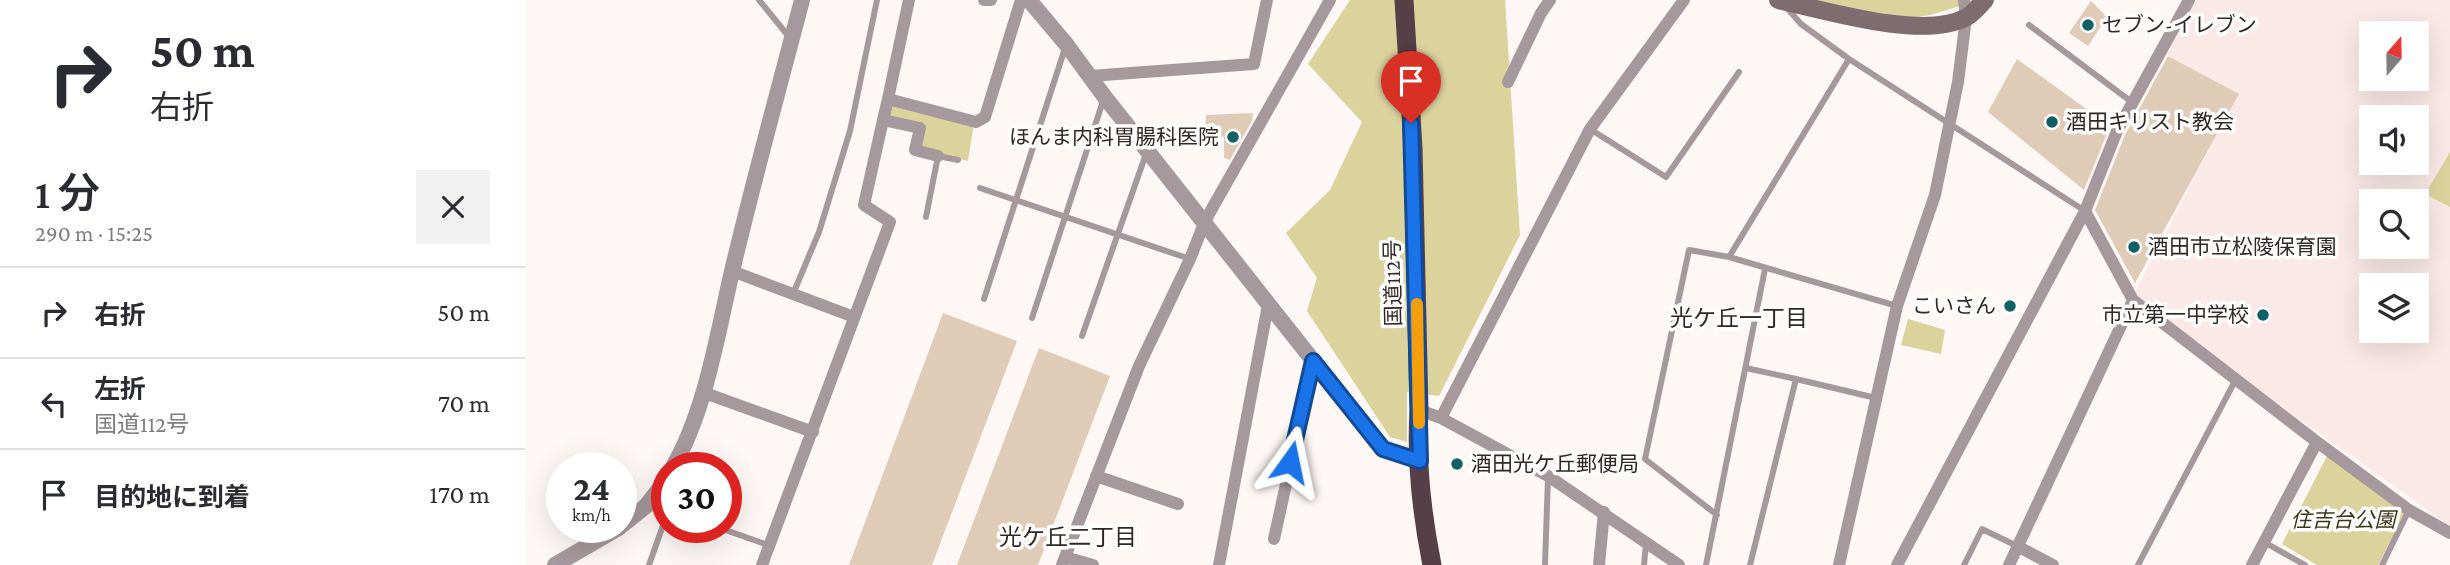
<!DOCTYPE html>
<html lang="ja">
<head>
<meta charset="utf-8">
<style>
	:root { --surface:#fff; --page:#f2f2f3; --text:#2b2b33; --muted:#7c7c81; --line:#e1e1e2 }
	body { margin:0; font-family:"Crimson Pro","Noto Sans JP",serif; background:var(--page); color:var(--text); height:100vh; display:flex; flex-direction:column; font-size:26px; white-space:nowrap }
	* { box-sizing:border-box; margin:0 }
	p { font-size:23px; color:var(--muted) }
	.icon { flex:none; width:38px; height:38px; fill:none; stroke:currentColor; stroke-width:2; stroke-linecap:round; stroke-linejoin:round }
	.map { position:relative; flex:1; overflow:hidden }
	.sheet { display:flex; flex-direction:column; background:var(--surface); width:525px }
	.sheet>* { flex:none }
	.top-card { background:#fff; color:var(--text); overflow:hidden }
	.needle { width:46px; rotate:20deg }
	.buttons { position:absolute; left:1834px; top:21px; display:grid; gap:14px }
	.buttons a { display:grid; place-items:center; width:70px; height:70px; border-radius:0px; background:var(--surface); box-shadow:0 7px 28px #0002; font-size:35px }
	.speed { position:absolute; left:21px; top:452px; display:flex; gap:14px; font-size:35px; font-weight:700; text-align:center }
	.speed>* { display:grid; place-content:center; width:91px; height:91px; border-radius:50%; background:var(--surface); box-shadow:0 7px 28px #0002; line-height:1 }
	.speed small { font-size:18px; font-weight:400 }
	.speed .limit { border:10px solid #d22; background:#fff; color:#111 }
	.pin { position:absolute; display:grid; place-items:center; width:60px; height:60px; color:#fff; margin:-72px -30px; border-radius:50% 50% 50% 0; rotate:-45deg; box-shadow:0 0 7px #0007 }
	.pin .icon { rotate:45deg }
	.me { position:absolute; width:77px; margin:-38px; rotate:12deg; stroke-linejoin:round; filter:drop-shadow(0 0 5px #0008) }
	.turn { display:flex; align-items:center; gap:24px; height:147px; padding:0 35px; font-size:32px }
	.turn .icon { width:91px; height:91px; stroke-width:2.5 }
	.turn b { display:block; font-size:49px; line-height:60px }
	.round { display:grid; place-items:center; flex:none; width:74px; height:74px; border-radius:0px; background:var(--page) }
	.summary { display:flex; align-items:center; justify-content:space-between; height:119px; padding:0 35px }
	h1 { font-size:42px; font-weight:600; line-height:52px }
	ul { padding:0; list-style:none }
	li { display:flex; align-items:center; gap:21px; height:91px; padding:0 35px; border-top:2px solid var(--line) }
	li div { flex:1 }
	li b { display:block; font-size:26px }
	li em { font-style:normal }
	main { display:flex; flex:1; min-height:0 }
	.map>svg:first-child { display:block }
	.built { fill:#fae9e6; fill-rule:evenodd }
	.green { fill:#dbd29c }
	.building { fill:#e0cbb7 }
	.lines { fill:none; stroke-linecap:round; stroke-linejoin:round }
	.service { stroke:#a6999d; stroke-width:6 }
	.minor { stroke:#a6999d; stroke-width:12 }
	.tertiary { stroke:#a6999d; stroke-width:16 }
	.secondary { stroke:#7f6c71; stroke-width:18 }
	.trunk { stroke:#563f46; stroke-width:19 }
	.route-casing { stroke:#114b97; stroke-width:18 }
	.route { stroke:#1a73e8; stroke-width:12 }
	.slow { stroke:#f59e0b; stroke-width:12 }
	.poi-dot { fill:#106166; stroke:#fff; stroke-width:2.5 }
	.labels { text-anchor:middle; dominant-baseline:central; stroke-width:7; stroke-linejoin:round; paint-order:stroke }
	.poi-label { font-size:21px; fill:#332725; stroke:#fff; text-anchor:start }
	.street-label { font-size:21px; fill:#332725; stroke:#fff }
	.park-label { font-size:21px; font-style:italic; fill:#3c3616; stroke:#fff }
	.neighbourhood-label { font-size:23px; fill:#332725; stroke:#fff }
</style>
</head>
<body>
<main>
<section class="sheet">
<div class="top-card">
<div class="turn"><svg class="icon" aria-label="right" viewBox="0 0 24 24"><path d="M7 20v-9h11M14 6l5 5-5 5"/></svg><div><b>50 m</b>右折</div></div>
</div>
<div class="summary"><div><h1>1 分</h1><p>290 m · 15:25</p></div><a class="round"><svg class="icon" aria-label="close" viewBox="0 0 24 24"><path d="M6 6l12 12M18 6L6 18"/></svg></a></div>
<ul>
<li><svg class="icon" aria-label="right" viewBox="0 0 24 24"><path d="M7 20v-9h11M14 6l5 5-5 5"/></svg><div><b>右折</b></div><em>50 m</em></li>
<li><svg class="icon" aria-label="left" viewBox="0 0 24 24"><path d="M17 20v-9H6M10 6l-5 5 5 5"/></svg><div><b>左折</b><p>国道112号</p></div><em>70 m</em></li>
<li><svg class="icon" aria-label="arrive" viewBox="0 0 24 24"><path d="M6 21V4h12l-3 4 3 4H6"/></svg><div><b>目的地に到着</b></div><em>170 m</em></li>
</ul>
</section>
<div class="map">
<svg width="1925" height="565" viewBox="0 0 1925 565">
	<rect width="100%" height="100%" fill="#fdf7f5"/>
	<!-- built -->
	<path class="built" d="M1664 0H1925V152L1901 192 1925 205V526L1608 300 1607 298 1713 94 1636 52ZM1846 33H1892V79H1846ZM1846 117H1892V163H1846ZM1846 201H1892V247H1846ZM1846 285H1892V331H1846Z"/>
	<!-- green -->
	<path class="green" d="M825 0H980L995 235 914 396 882 392V442L865 437 782 311 792 278 761 233 805 190 837 122 783 64Z
		M1289 0H1455L1405 15 1373 20Z
		M365 101 449 123 443 161 393 148 395 126 361 118Z
		M1925 152V207L1900 194Z
		M1383 319 1420 330 1416 354 1376 345Z
		M1803 454 1881 511 1853 565H1792L1757 544Z"/>
	<!-- building -->
	<path class="building" d="M1566 1 1582 17 1563 46 1544 33Z
		M1643 56 1714 94 1610 283 1570 210 1600 135Z
		M1492 59 1585 126 1559 190 1463 112Z
		M728 113 727 121 705 160 699 158V137L680 133 681 115Z
		M418 313 492 341 407 565H324Z
		M514 348 585 376 513 565H432Z"/>
	<g class="lines">
		<!-- service -->
		<path class="service" d="M234 0 265 38
			M1262 8 1276 24 1324 59 1560 211
			M1504 25 1608 103
			M1324 59 1204 257 1372 306
			M1065 129 1141 177 1214 72
			M455 188 665 259
			M401 217 413 156 433 160
			M268 294 294 232 325 131 352 0
			M459 299 541 45
			M507 318 579 98
			M557 336 622 151
			M1221 368 1271 379
			M1192 515 1120 459 1164 250 1204 257
			M192 527 243 545
			M1739 542 1780 565
			M124 565 142 514
			M1020 565 1023 477
			M1119 565 1121 544
			M1181 565 1240 269
			M1225 565 1271 379 1351 398
			M1439 565 1457 529 1492 546
			M1613 565 1711 379
			M1857 565 1884 510"/>
		<!-- minor -->
		<path class="minor" d="M459 0H466
			M565 76 729 64 742 0
			M983 82 1016 13 1025 0
			M363 99 384 0
			M358 120 363 99 451 122 460 117 496 0
			M1560 211 1608 300 1792 442 1884 510 1925 533
			M207 271 329 317
			M177 392 288 432
			M894 410 916 418 1065 129 1159 0
			M916 418 1023 476 1154 565
			M571 476 653 504
			M749 539 788 361
			M1492 546 1528 565
			M540 557 568 565
			M237 565 365 222 339 205 358 120 395 128 390 150 413 156
			M537 565 614 366 665 259 680 221 805 0
			M694 565 743 305
			M1074 565 1079 512
			M1314 565 1372 306 1410 195 1433 82 1441 18 1439 0
			M1372 565 1560 211 1592 131 1664 0
			M1484 565 1608 300
			M1727 565 1792 442"/>
		<!-- tertiary -->
		<path class="tertiary" d="M504 0 541 44 579 96 858 449 895 461
			M148 467C182 408 193 329 209 263 230 175 254 88 277 0
			M96 526 121 506 142 479
			M30 565 95 527"/>
		<!-- secondary -->
		<path class="secondary" d="M1253 0C1299 10 1397 40 1440 18 1447 15 1454 6 1460 0"/>
		<!-- trunk -->
		<path class="trunk" d="M879 0 888 148 894 410C891 461 897 515 907 565"/>
	</g>
	<g class="lines">
		<!-- route casing -->
		<g class="route-casing">
			<path id="route" d="M765 462 788 361 858 449 895 461 886 123"/>
		</g>
		<!-- route -->
		<use href="#route" class="route"/>
		<!-- slow -->
		<path class="slow" d="M892 304 894 423"/>
	</g>
	<!-- markers -->
	<g class="poi-dot">
		<circle cx="1563" cy="25" r="7"/>
		<circle cx="1527" cy="122" r="7"/>
		<circle cx="708" cy="137" r="7"/>
		<circle cx="1609" cy="247" r="7"/>
		<circle cx="1485" cy="306" r="7"/>
		<circle cx="1738" cy="315" r="7"/>
		<circle cx="932" cy="464" r="7"/>
	</g>
	<g class="labels">
		<!-- poi labels -->
		<g class="poi-label">
			<text x="1577" y="25">セブン-イレブン</text>
			<text x="1541" y="122">酒田キリスト教会</text>
			<text x="694" y="137" text-anchor="end">ほんま内科胃腸科医院</text>
			<text x="1623" y="247">酒田市立松陵保育園</text>
			<text x="1471" y="306" text-anchor="end">こいさん</text>
			<text x="1724" y="315" text-anchor="end">市立第一中学校</text>
			<text x="946" y="464">酒田光ケ丘郵便局</text>
		</g>
		<!-- street labels -->
		<g class="street-label">
			<text transform="translate(868 283) rotate(-91)">国道112号</text>
		</g>
		<!-- park labels -->
		<g class="park-label">
			<text x="1818" y="520">住吉台公園</text>
		</g>
		<!-- neighbourhood labels -->
		<g class="neighbourhood-label">
			<text x="1214" y="318">光ケ丘一丁目</text>
			<text x="543" y="537">光ケ丘二丁目</text>
		</g>
	</g>
</svg>
<div class="buttons">
<a><svg class="needle" viewBox="-14 -14 28 28"><path d="M0-13l5 13h-10z" fill="#e53935"/><path d="M0 13l5-13h-10z" fill="#7c7c81"/></svg></a>
<a><svg class="icon" aria-label="sound" viewBox="0 0 24 24"><path d="M4 9h4l5-4v14l-5-4H4zM17 9q2 3 0 6"/></svg></a>
<a><svg class="icon" aria-label="search" viewBox="0 0 24 24"><circle cx="10" cy="10" r="6"/><path d="M15 15l6 6"/></svg></a>
<a><svg class="icon" aria-label="layers" viewBox="0 0 24 24"><path d="M12 4l9 5-9 5-9-5zM3 14l9 5 9-5"/></svg></a>
</div>
<div class="speed"><div>24<small>km/h</small></div><div class="limit">30</div></div>
<div class="pin" style="left:886px;top:123px;background:#d93025"><svg class="icon" aria-label="arrive" viewBox="0 0 24 24"><path d="M6 21V4h12l-3 4 3 4H6"/></svg></div>
<svg class="me" style="left:765px;top:462px" viewBox="-20 -20 40 40"><path d="M0-17L14 15 0 8-14 15z" fill="#1a73e8" stroke="#fff" stroke-width="4"/></svg>
</div>
</main>
</body>
</html>
